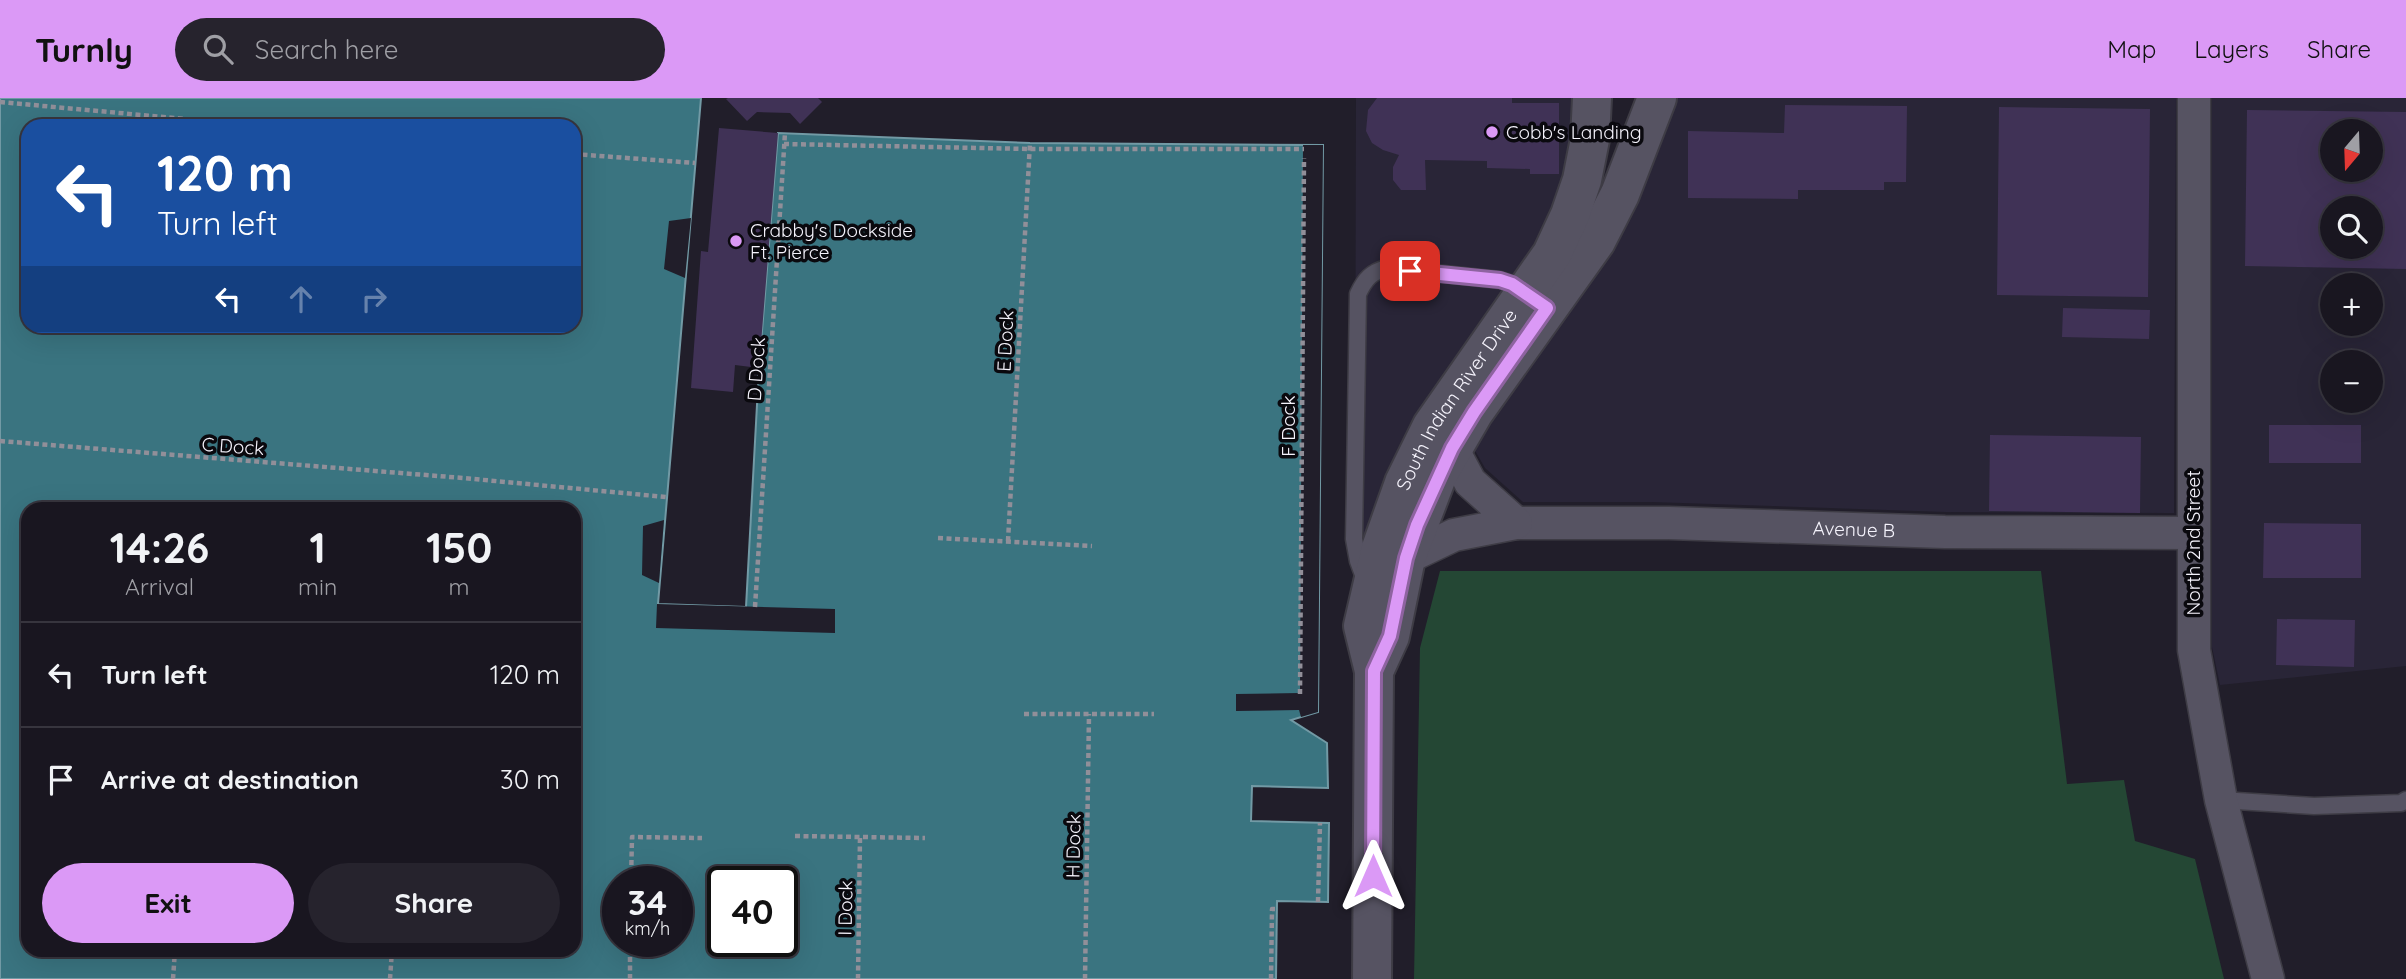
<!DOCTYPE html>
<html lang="en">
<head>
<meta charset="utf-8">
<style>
	:root { --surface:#191620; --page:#26232d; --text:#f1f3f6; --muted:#9f9fa5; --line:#37353e; --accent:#db99f6 }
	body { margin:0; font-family:Quicksand,sans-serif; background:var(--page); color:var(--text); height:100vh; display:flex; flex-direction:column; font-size:26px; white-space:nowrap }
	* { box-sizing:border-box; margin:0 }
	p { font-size:23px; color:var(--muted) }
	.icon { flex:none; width:38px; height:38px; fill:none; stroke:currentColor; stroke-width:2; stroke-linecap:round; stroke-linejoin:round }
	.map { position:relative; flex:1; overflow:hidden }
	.side { position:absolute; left:21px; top:404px; width:560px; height:455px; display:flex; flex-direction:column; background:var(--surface); border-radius:21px; box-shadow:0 7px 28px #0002,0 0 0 2px var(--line) }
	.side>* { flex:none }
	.banner { position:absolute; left:21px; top:21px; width:560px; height:214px; border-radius:21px; box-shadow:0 7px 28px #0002,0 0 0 2px var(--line); background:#1a4fa0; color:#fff; overflow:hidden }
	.needle { width:46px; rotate:199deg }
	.fabs { position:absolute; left:2320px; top:21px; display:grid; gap:14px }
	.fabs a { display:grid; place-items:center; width:63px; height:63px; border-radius:50%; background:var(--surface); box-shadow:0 7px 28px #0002,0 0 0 2px var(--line); font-size:35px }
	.speed { position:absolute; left:602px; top:768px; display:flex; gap:14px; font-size:35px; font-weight:700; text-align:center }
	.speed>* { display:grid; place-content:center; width:91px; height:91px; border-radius:50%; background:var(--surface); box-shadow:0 7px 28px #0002,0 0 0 2px var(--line); line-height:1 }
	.speed small { font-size:18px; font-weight:400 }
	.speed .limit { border:4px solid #111; border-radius:10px; background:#fff; color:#111 }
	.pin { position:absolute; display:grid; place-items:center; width:60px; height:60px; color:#fff; margin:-30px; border-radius:14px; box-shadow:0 4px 10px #0006 }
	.me { position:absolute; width:77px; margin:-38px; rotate:0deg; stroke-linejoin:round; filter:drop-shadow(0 0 5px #0008) }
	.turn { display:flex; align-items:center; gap:24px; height:147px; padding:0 21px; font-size:32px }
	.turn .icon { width:91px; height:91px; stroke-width:2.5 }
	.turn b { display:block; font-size:49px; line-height:60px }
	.lanes { display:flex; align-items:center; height:66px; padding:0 21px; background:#0003; justify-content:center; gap:35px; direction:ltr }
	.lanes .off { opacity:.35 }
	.eta { display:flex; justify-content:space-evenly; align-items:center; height:119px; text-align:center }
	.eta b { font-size:42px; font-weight:700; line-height:49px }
	.action { display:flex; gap:14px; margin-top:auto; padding:14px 21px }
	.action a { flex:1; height:80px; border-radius:42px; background:var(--accent); color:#111; font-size:28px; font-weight:700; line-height:80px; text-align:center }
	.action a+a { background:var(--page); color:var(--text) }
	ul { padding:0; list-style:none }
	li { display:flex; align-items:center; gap:21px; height:105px; padding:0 21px; border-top:2px solid var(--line) }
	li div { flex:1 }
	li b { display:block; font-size:26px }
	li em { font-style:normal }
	header { display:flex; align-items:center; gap:42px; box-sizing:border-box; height:98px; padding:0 35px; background:var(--accent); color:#111 }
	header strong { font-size:33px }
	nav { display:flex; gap:38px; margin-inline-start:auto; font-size:24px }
	.search { width:490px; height:63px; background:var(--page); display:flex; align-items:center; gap:18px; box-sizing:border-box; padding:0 24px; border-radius:38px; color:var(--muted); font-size:26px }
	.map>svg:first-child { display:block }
	.built { fill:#292537; fill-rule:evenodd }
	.green { fill:#244734 }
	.water { fill:#3a7480; stroke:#729aa5; stroke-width:2; fill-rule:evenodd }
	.pier { fill:#211e2a }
	.building { fill:#403256; fill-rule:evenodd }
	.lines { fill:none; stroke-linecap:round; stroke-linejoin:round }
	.service-casing { stroke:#3e3c45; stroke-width:19 }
	.minor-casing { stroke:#3e3c45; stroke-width:35 }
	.tertiary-casing { stroke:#3e3c45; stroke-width:42 }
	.path { stroke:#918f99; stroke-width:4.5; stroke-dasharray:5 3.5; stroke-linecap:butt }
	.service { stroke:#565362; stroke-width:16 }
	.minor { stroke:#565362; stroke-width:32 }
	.tertiary { stroke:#565362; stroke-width:38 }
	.route-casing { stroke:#8e63a0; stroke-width:18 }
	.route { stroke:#db99f6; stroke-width:12 }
	.poi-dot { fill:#db99f6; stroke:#0a090e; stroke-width:2.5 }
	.labels { text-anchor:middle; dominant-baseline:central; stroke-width:7; stroke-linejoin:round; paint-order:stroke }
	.poi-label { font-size:19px; fill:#f5f3fc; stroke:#0a090e; text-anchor:start }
	.street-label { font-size:19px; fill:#f5f3fc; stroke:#0a090e }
</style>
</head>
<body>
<header>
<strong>Turnly</strong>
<div class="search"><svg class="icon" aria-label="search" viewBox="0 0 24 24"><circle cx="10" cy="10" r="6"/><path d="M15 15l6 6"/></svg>Search here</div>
<nav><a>Map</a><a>Layers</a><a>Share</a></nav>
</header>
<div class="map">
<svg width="2406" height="881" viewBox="0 0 2406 881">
	<rect width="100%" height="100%" fill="#211e2a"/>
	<!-- built -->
	<path class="built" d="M1356 0H1575L1572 39 1553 111 1536 147 1520 167 1417 316 1366 437 1356 438 1355 425Z
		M1677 0H2176L2174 415 1946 414 1652 404H1523L1485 370 1473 349 1620 133Z
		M2212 0H2406V568L2220 587 2212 549ZM2333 33H2371V72H2333ZM2333 110H2371V149H2333ZM2333 187H2371V226H2333ZM2333 264H2371V303H2333Z"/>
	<!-- green -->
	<path class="green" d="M1440 473H2041L2067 686 2124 682 2135 743 2195 761 2224 881H1414L1420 550Z"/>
	<!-- water -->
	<path class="water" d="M0 0H701L658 506 746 509 759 270 778 35 1030 45 1323 47 1318 614 1291 622 1327 645 1328 690 1252 688 1251 723 1329 725 1328 804 1277 803 1276 881H0ZM28 28H574V228H28ZM28 411H574V852H28ZM618 784H677V844H618ZM723 784H782V844H723Z"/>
	<!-- pier -->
	<path class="pier" d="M1303 47H1323L1318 614 1301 619 1299 612 1236 613V596L1300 595Z
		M691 120 685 180 664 171 669 123Z
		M664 422 659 485 642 477 643 428Z
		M657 506 835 511V535L656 530Z"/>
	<!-- building -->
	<path class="building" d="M728 0H818L822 4 800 26 790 15 757 14 747 23 726 1Z
		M1377 0H1512V5H1559V76H1530V71L1487 70V63L1425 62 1426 92H1401L1393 82V69L1399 57 1383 52 1372 45 1366 33 1368 12Z
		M1785 7 1907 8 1906 84H1884V92H1798V101L1688 100V33L1784 35Z
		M1999 9 2150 11 2148 199 1997 197Z
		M2247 12 2406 14V171L2245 168ZM2333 33H2371V72H2333ZM2333 110H2371V149H2333Z
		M719 30 778 35 759 270 735 267 733 294 691 290 701 153 708 154Z
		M2063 210 2150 212 2149 241 2062 239Z
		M2269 327H2361V365H2269Z
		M1990 337 2141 339 2140 415 1989 413Z
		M2264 425 2361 426V480H2263Z
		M2277 521 2355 522 2354 569 2276 567Z"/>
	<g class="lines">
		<!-- service casing -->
		<g class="service-casing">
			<path id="service" d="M1365 482 1358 463 1354 441 1358 196C1365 181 1371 174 1387 170L1500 182 1512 186 1524 194
				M2221 702 2314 708 2401 705 2406 702"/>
		</g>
		<!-- minor casing -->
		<g class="minor-casing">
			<g id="minor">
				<path d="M2194 0V552L2221 702 2268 881"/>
				<path id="s1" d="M1516 425H1669L1945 434 2193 435"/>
				<path d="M1406 460 1454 437 1516 425 1470 384 1452 350"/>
			</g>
		</g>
		<!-- tertiary casing -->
		<g class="tertiary-casing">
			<g id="tertiary">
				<path d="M1374 573 1390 538 1406 460 1438 376 1474 314 1596 143 1620 96 1657 0"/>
				<path id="s2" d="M1372 881 1374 573 1363 528 1381 450 1404 385 1432 328 1552 156 1570 117 1582 82 1590 41 1592 0"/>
			</g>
		</g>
		<!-- path -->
		<path class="path" d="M0 4 261 28
			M784 46 1029 51H1304
			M574 56 695 65
			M0 343 463 380 666 399
			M938 440 1092 448
			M1008 443 1030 45
			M755 509 785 35
			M1300 596 1304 60
			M1024 616H1154
			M795 738 925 740
			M631 784 632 739 702 740
			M1318 804 1320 725
			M173 881 175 852
			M390 881 392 852
			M630 881V844
			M858 881 860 739
			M1085 881 1089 616
			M1271 881 1272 811H1277"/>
		<!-- service -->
		<use href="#service" class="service"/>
		<!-- minor -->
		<use href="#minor" class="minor"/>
		<!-- tertiary -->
		<use href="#tertiary" class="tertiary"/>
	</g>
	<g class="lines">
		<!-- route casing -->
		<g class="route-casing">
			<path id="route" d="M1373 778 1374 573 1390 538 1406 460 1417 427 1452 350 1474 314 1547 210 1512 186 1500 182 1410 173"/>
		</g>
		<!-- route -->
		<use href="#route" class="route"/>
	</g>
	<!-- markers -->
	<g class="poi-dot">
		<circle cx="1492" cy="34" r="7"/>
		<circle cx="736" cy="143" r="7"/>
	</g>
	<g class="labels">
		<!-- poi labels -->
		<g class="poi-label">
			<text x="1506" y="34">Cobb's Landing</text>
			<text x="750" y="132">Crabby's Dockside<tspan x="750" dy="22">Ft. Pierce</tspan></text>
		</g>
		<!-- street labels -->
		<g class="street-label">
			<text transform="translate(1005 243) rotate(-87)">E Dock</text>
			<text transform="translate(756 271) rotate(-86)">D Dock</text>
			<text stroke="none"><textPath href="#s2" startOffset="602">South Indian River Drive</textPath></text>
			<text transform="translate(1288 328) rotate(-90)">F Dock</text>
			<text transform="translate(233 348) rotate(4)">C Dock</text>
			<text stroke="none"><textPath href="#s1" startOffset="338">Avenue B</textPath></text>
			<text transform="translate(2193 445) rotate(-90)">North 2nd Street</text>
			<text transform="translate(1073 748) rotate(-89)">H Dock</text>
			<text transform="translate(845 810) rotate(-89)">I Dock</text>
		</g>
	</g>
</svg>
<div class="fabs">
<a><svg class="needle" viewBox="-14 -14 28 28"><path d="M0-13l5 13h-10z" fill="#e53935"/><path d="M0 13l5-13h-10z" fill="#9f9fa5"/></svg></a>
<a><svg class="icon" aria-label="search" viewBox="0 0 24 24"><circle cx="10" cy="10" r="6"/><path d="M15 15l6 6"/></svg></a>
<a>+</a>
<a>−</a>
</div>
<div class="speed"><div>34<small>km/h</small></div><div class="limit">40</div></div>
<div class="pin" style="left:1410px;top:173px;background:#d93025"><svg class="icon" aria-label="arrive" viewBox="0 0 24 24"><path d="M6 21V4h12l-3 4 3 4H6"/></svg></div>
<svg class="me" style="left:1373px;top:778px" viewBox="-20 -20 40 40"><path d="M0-17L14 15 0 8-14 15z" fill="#db99f6" stroke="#fff" stroke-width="4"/></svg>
<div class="banner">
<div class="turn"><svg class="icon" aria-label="left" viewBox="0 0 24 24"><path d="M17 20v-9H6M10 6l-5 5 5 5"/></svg><div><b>120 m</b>Turn left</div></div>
<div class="lanes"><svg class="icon" aria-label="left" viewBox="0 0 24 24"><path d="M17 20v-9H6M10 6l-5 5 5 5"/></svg><svg class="icon off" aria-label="ahead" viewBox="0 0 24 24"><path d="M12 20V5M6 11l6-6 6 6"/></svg><svg class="icon off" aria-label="right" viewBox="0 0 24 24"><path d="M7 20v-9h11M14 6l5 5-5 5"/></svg></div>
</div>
<section class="side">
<div class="eta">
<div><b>14:26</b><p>Arrival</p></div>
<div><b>1</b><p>min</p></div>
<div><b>150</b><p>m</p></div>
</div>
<ul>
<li><svg class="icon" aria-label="left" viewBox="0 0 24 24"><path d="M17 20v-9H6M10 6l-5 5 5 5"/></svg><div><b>Turn left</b></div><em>120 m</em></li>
<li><svg class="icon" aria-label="arrive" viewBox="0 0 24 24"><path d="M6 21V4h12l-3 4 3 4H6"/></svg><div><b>Arrive at destination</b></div><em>30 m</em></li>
</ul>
<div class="action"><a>Exit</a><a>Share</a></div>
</section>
</div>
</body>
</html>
